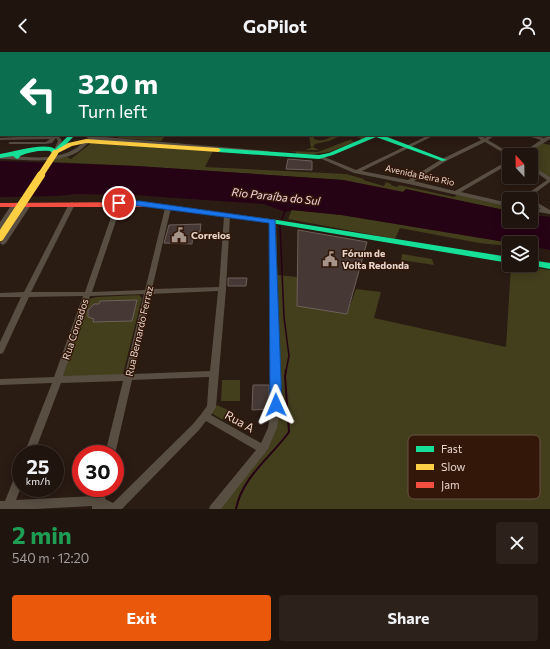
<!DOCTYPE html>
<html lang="en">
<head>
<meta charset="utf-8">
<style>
	:root { --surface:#20140e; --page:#2d211c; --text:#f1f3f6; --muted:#a29e9e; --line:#3d332e; --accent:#ea580c }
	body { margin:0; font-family:Commissioner,sans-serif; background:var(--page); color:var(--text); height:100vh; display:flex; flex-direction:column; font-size:15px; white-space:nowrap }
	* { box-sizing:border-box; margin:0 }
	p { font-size:13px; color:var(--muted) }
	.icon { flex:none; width:22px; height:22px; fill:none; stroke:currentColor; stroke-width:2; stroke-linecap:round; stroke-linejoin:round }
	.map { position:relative; height:457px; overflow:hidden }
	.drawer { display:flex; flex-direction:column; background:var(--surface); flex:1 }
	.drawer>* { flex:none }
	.top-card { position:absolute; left:0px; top:0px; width:550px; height:84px; box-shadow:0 2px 10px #0003,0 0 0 1px var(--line); background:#0b6e4f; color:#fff; overflow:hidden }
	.needle { width:26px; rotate:338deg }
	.controls { position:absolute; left:502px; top:96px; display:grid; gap:8px }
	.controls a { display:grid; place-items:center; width:36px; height:36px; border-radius:4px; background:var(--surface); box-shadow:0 2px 10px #0003,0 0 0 1px var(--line); font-size:20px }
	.speed { position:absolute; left:12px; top:393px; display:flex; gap:8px; font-size:20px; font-weight:700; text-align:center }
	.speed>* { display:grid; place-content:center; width:52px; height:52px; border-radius:50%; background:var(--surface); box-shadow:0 2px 10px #0003,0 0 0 1px var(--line); line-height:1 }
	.speed small { font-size:10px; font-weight:400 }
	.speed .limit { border:6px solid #d22; background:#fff; color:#111 }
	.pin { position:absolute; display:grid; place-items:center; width:34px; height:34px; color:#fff; margin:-17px; border:2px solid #fff; border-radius:50%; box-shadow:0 1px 4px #0007 }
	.me { position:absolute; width:44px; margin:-22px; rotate:359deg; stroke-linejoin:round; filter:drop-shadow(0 0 3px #0008) }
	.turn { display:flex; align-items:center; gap:14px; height:84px; padding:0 12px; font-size:18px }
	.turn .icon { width:52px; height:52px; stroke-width:2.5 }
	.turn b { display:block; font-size:28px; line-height:34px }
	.round { display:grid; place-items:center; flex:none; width:42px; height:42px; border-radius:4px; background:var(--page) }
	.overview { display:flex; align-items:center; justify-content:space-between; height:68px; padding:0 12px }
	h1 { font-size:24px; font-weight:700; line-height:30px; color:#1e9e55 }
	.action { display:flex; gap:8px; margin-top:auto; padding:8px 12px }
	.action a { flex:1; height:46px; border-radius:4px; background:var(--accent); color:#fff; font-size:16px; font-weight:700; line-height:46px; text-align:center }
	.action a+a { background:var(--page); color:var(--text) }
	header { display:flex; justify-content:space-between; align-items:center; height:52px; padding:0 12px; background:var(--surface); font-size:18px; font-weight:700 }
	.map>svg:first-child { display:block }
	.green { fill:#433e1c }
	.water { fill:#260215 }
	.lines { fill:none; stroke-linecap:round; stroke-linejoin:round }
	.stream-far1 { stroke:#260215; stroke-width:1.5 }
	.stream { stroke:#260215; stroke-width:2 }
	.building { fill:#463935; stroke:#6d5f5a }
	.street { fill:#584e42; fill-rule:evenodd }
	.fast { fill:#16e098; fill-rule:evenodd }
	.slow { fill:#ffcf43; fill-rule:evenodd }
	.jam { fill:#f24e42; fill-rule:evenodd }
	.slow-bridge-far1 { stroke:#ffcf43; stroke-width:6 }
	.slow-bridge { stroke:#ffcf43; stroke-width:8 }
	.route { fill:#1a73e8; stroke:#114b97 }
	.labels { text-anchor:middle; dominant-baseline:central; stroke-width:3; stroke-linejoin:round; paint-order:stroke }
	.far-street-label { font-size:9px; fill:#e8d5cc; stroke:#33180a }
	.poi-label { font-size:10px; font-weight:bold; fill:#e8d5cc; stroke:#33180a; text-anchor:start }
	.street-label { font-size:10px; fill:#e8d5cc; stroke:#33180a }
	.water-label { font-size:11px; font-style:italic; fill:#f9d7e5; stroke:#33180a }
	.near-street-label { font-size:12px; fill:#e8d5cc; stroke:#33180a }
	.key { fill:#33180a; stroke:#695144; stroke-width:1 }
	.key-label { font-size:11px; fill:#e8d5cc }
</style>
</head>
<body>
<header><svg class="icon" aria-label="back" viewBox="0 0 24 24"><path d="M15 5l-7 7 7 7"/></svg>GoPilot<svg class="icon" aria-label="person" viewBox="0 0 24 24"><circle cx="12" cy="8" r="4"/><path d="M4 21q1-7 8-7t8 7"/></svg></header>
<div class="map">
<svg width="550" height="457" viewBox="0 0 550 457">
	<rect width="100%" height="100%" fill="#2a1b13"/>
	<!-- green -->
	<path class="green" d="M120 83H166L161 89 118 86Z
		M309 83H314V87C323 90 326 87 333 84 336 82 340 83 343 83L329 89 315 92 313 95 319 98H305L311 96Z
		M362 83H372L362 87 357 85 350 88 355 90 329 100 314 102H296V100L287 99 318 100Z
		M91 91 213 99 205 115 346 122 364 127 363 128 384 134 386 130 391 132V133L397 135 399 133 454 145 457 143 509 155V159L406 138 403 140 343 128 136 114 52 110 54 107 67 105 71 107Z
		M542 91 550 93V125L531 114V103H523Z
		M292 158 341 163 511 191H509V194L479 191 400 176 395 187 288 167Z
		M402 202 432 207 434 213 401 208Z
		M511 213 550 218V457H218L270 392 277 375 280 360 277 223 297 225 347 262 356 237 381 240 374 266 506 295Z
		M139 243 142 246 123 322 120 324 66 327 62 323 89 247 96 245Z
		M222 328H240V349H221Z
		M217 353 228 358 229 361 223 368 211 361Z"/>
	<!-- water -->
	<path class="water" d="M0 109 136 114 343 128 403 140 406 137 509 159V169H531V163L550 165V198L531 194V191H511L342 163 292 158 285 160 264 152 133 143 77 142 56 144 0 145Z"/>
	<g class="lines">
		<!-- stream-far1 -->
		<path class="stream-far1" d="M282 167 285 159
			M280 174 284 265 289 304 286 319"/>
		<!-- stream -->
		<path class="stream" d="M236 457C242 425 271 405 289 380L285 325 286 318"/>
	</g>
	<!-- building -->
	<path class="building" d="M288 107 312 109V118L286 117Z
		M201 172 200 180 193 181 192 192 164 191 169 173Z
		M298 178 367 190 347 262 297 254Z
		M228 226H247L246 234H228Z
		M137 248 132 269 93 270 94 267 88 265V258L94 252H99L100 249Z
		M253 333H269V357L252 358Z"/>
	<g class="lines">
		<!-- street -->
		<path class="street" d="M549 35H550V37H549Z
			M549 53H550V56H549Z
			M0 55H1V57H0Z
			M0 68H1V70H0Z
			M549 74H550V77H549Z
			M0 75H1V78H0Z
			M53 83H58L62 89 57 100 55 101 53 100 58 89 56 86 52 91 46 92H10L8 91 10 90H46L50 87 0 88V86Z
			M81 83 268 99 270 100 268 101 92 88C87 92 83 96 78 100 55 113 25 107 0 107V103C24 104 51 110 73 98 79 95 83 90 88 86Z
			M429 83H435L362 119 408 128 442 107 481 88 475 83H480L485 86 490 83H496L488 88 513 103H509V104L485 90 446 109 414 129 455 139 509 108V112L461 140 509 151V155L409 132 354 121 317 105 322 104 356 118Z
			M525 83H532L544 86 550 84V87L524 103H519L541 88Z
			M531 113 550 125V130L527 147H520L547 128 531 117Z
			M531 147 550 158V162L531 159V155L541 157 531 151Z
			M119 149 122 151 92 240 145 238 165 156 168 154 171 156 152 237 219 235 224 164 227 162 230 164 226 237 216 355 211 363 261 391 268 376 271 357 270 169 273 167 276 169 281 357 277 376 268 397 221 457H209L210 454 256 398 206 369 199 378 122 457H92V454L36 457H0V449H5L17 419 21 418V435L16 448 95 444 97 436H107L105 447 113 451 193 372 202 361 207 354 209 325 132 328 115 402H105L123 329 61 331 34 402H24L52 331 0 333V327L54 325 83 244 29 245 4 299 3 301 0 302V290L21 245H0V241L24 240 69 152 72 150 75 152 31 240H85L116 151ZM218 239 210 319 133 322 151 242ZM144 242 125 322 63 324 90 244Z
			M14 151 17 153 2 176 0 177V170L12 152Z
			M28 151 31 153 6 191 3 193 1 192 0 191 26 152Z"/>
		<!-- fast -->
		<path class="fast" d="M69 83H75L57 102H53L50 99C39 98 29 100 20 104L19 106 17 107 13 104 0 106V102C13 100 45 90 55 97Z
			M371 83H382L447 108 442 109 376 85 333 103 319 107 218 100 215 98 218 96 319 103 329 101Z
			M148 151 277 168 509 205V211L277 172 151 155 147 153Z
			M531 208 550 211V217L529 213H531Z"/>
		<!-- slow -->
		<path class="slow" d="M549 25H550V27H549Z
			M86 87 218 96 221 98 218 100 86 91 72 94 58 101 53 100 68 91Z"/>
		<!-- jam -->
		<path class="jam" d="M0 43H1V47H0Z
			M140 150 151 151 155 153 151 155H0V151Z"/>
		<!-- slow-bridge-far1 -->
		<path class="slow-bridge-far1" d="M40 124 55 101"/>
		<!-- slow-bridge -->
		<path class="slow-bridge" d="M0 185 41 123"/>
	</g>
	<!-- route -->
	<path class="route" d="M116 149H140L275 168 282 353 280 356 276 358 272 356 270 353 269 171 140 154 119 153 116 152Z"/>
	<!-- icons -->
	<defs>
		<g id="civic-bare" transform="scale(1.2)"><path d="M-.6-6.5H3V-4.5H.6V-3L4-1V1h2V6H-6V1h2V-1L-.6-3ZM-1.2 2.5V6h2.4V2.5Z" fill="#a6948b" stroke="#33180a" stroke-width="2.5" paint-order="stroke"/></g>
	</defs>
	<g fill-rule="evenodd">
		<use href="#civic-bare" x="179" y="183"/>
		<use href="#civic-bare" x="330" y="207"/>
	</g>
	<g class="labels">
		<!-- far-street labels -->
		<g class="far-street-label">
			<text transform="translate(420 123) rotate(12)">Avenida Beira Rio</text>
		</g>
		<!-- poi labels -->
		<g class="poi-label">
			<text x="191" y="183">Correios</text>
			<text x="342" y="201">Fórum de<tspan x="342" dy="12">Volta Redonda</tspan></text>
		</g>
		<!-- street labels -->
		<g class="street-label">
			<text transform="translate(75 277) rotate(-72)">Rua Coroados</text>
			<text transform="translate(139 279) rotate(-77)">Rua Bernardo Ferraz</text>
		</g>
		<!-- water labels -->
		<g class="water-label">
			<text transform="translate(276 144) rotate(6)">Rio Paraíba do Sul</text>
		</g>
		<!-- near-street labels -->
		<g class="near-street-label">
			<text transform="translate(240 369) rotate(29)">Rua A</text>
		</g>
	</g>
	<!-- legend -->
	<rect x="408" y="383" width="132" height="64" rx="6" class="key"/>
	<rect x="416" y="394" width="18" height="6" fill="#16e098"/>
	<rect x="416" y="412" width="18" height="6" fill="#ffcf43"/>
	<rect x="416" y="430" width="18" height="6" fill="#f24e42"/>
	<g class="key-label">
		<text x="441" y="401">Fast</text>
		<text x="441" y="419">Slow</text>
		<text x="441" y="437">Jam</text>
	</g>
</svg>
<div class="controls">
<a><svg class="needle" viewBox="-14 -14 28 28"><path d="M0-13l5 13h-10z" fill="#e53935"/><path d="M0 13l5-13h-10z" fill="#a29e9e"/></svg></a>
<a><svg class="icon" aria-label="search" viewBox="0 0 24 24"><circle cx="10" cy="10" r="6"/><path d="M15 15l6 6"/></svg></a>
<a><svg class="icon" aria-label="layers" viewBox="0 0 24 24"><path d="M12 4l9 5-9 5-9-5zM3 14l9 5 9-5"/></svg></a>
</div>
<div class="speed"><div>25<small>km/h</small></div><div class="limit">30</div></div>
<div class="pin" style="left:119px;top:151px;background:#d93025"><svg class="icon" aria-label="arrive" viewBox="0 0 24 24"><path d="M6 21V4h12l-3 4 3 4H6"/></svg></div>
<svg class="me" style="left:276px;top:353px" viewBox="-20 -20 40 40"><path d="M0-17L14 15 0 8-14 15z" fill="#1a73e8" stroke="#fff" stroke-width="4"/></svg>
<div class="top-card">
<div class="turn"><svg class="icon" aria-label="left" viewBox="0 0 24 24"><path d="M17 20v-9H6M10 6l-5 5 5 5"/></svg><div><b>320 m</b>Turn left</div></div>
</div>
</div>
<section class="drawer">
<div class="overview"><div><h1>2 min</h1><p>540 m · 12:20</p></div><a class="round"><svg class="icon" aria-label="close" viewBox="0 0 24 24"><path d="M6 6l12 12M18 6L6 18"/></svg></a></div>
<div class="action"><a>Exit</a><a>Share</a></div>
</section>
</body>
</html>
